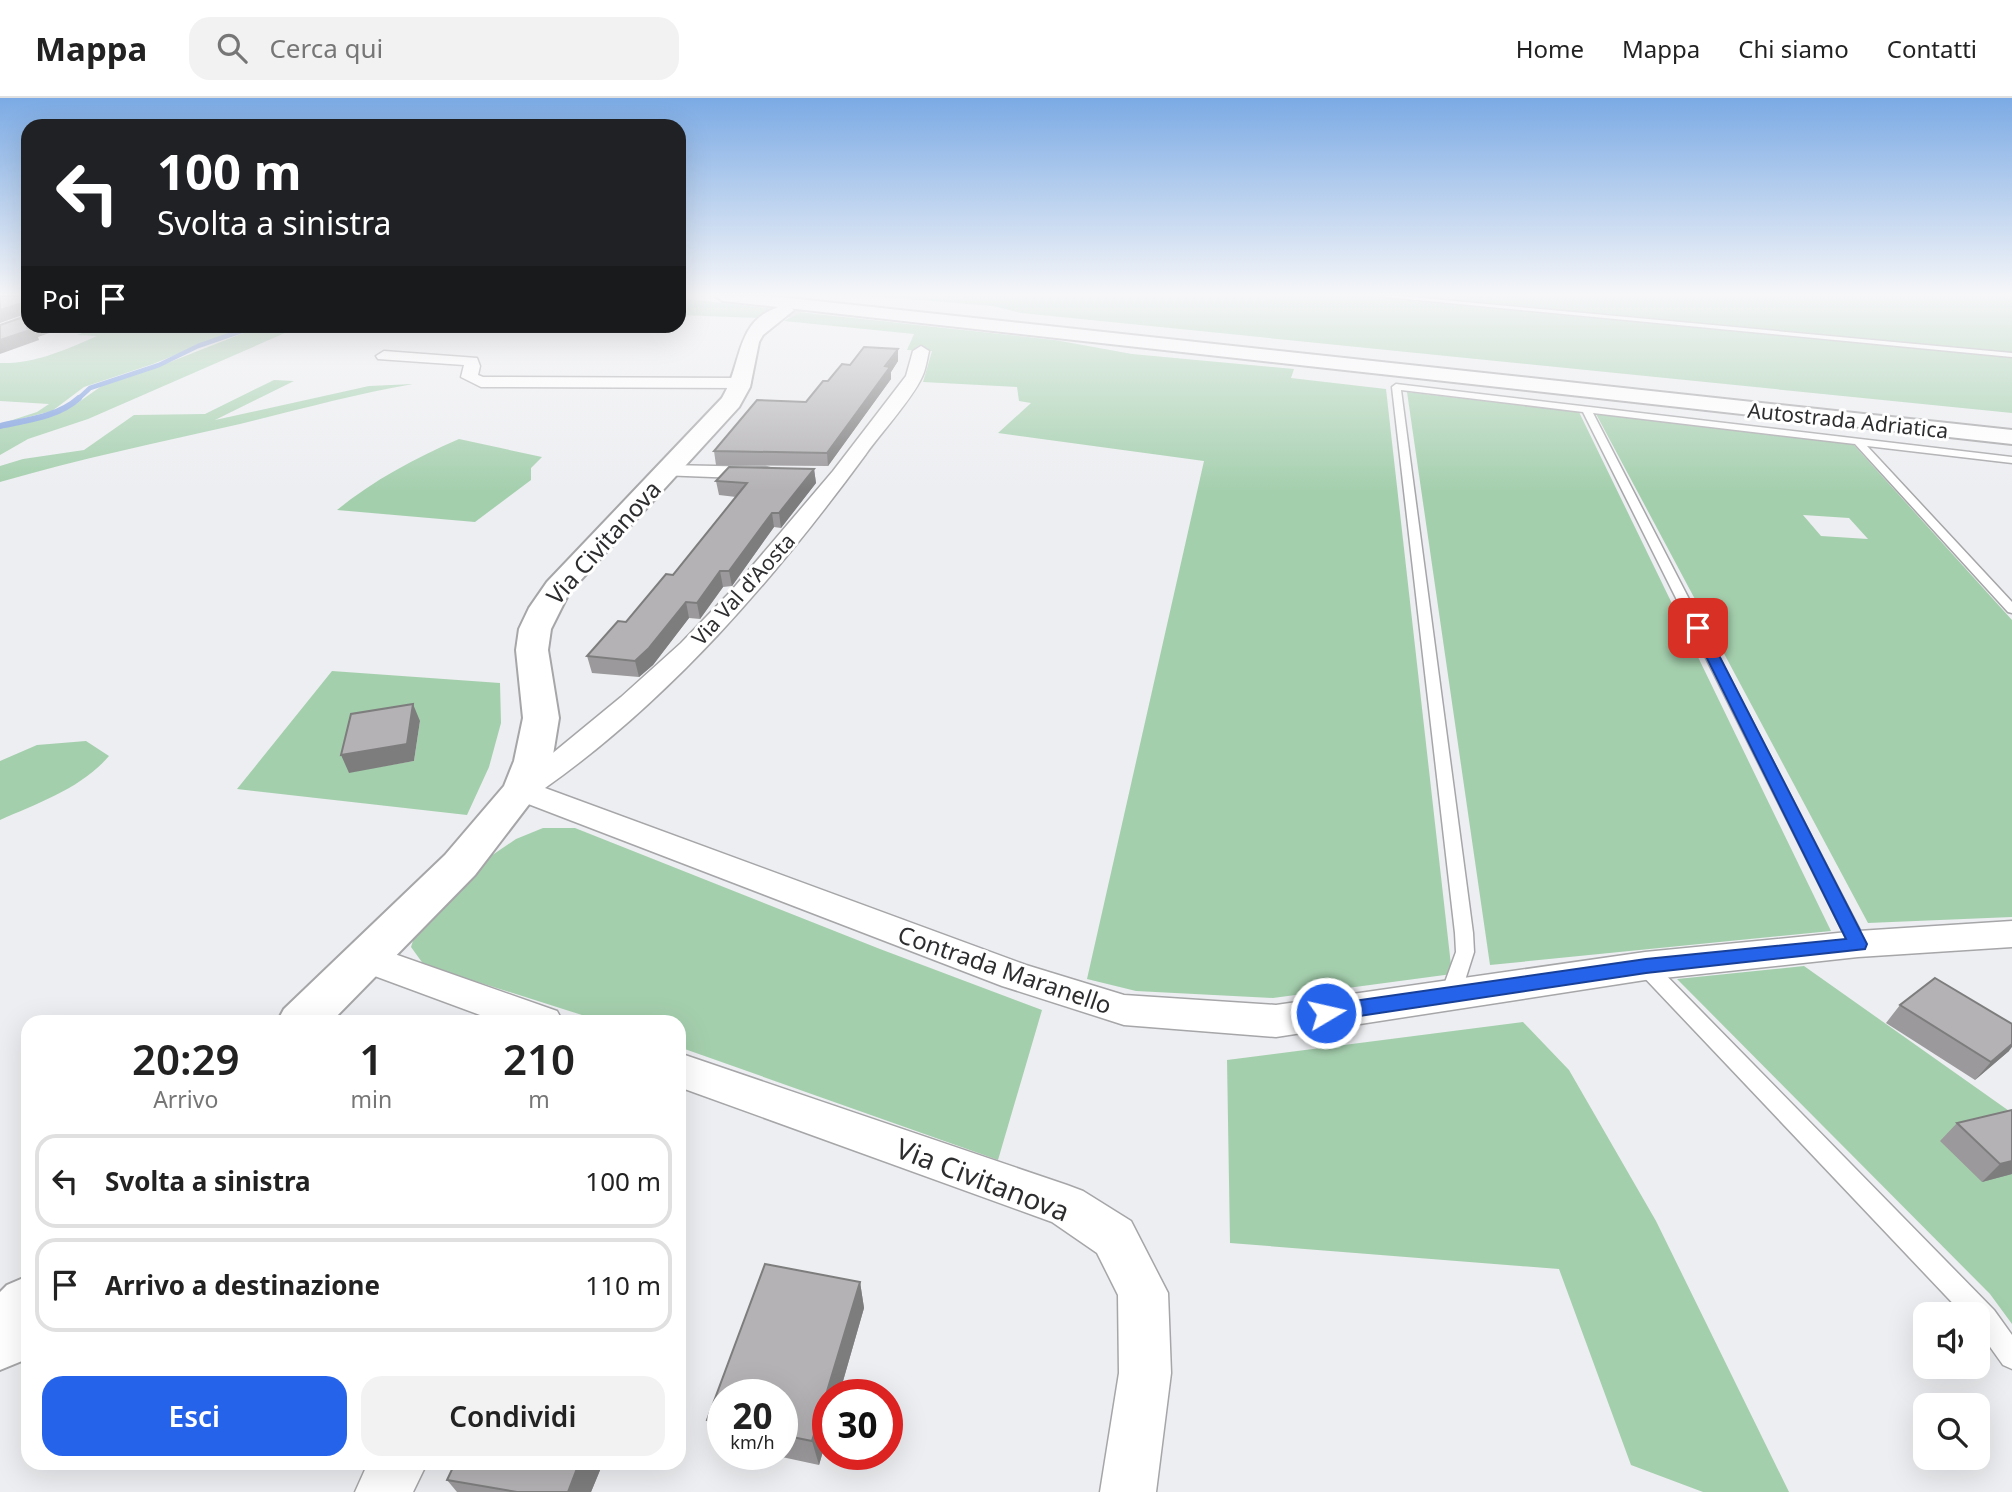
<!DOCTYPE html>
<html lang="it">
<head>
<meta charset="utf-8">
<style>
	:root { --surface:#fff; --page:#f2f2f2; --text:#222; --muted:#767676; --line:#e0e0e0; --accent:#2563eb }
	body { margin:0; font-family:"Noto Sans",sans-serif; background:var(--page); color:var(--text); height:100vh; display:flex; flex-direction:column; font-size:26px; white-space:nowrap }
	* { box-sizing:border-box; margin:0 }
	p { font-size:23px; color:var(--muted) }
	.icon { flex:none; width:38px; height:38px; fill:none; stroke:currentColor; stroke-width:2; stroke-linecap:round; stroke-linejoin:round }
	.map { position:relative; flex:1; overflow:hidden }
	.sheet { position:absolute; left:21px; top:917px; width:665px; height:455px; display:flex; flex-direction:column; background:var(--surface); border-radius:21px; box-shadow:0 7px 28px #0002 }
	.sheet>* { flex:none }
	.hud { position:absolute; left:21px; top:21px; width:665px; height:214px; border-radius:21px; box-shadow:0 7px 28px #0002; background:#202124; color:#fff; overflow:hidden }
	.controls { position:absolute; left:1913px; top:1204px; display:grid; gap:14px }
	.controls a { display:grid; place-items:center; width:77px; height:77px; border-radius:14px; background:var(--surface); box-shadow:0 7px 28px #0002; font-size:35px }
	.speed { position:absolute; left:707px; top:1281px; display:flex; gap:14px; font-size:35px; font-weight:700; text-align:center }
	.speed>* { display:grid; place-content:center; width:91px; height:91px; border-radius:50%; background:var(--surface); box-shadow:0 7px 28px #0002; line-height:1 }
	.speed small { font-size:18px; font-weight:400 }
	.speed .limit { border:10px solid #d22; background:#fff; color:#111 }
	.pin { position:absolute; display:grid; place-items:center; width:60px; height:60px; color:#fff; margin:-30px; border-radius:14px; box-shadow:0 4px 10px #0006 }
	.me { position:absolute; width:77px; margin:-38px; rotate:81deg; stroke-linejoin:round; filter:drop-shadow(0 0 5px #0008) }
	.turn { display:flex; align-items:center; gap:24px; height:147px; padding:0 21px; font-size:32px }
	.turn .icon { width:91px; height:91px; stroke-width:2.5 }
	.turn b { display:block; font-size:49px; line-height:60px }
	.then { display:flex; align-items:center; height:66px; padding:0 21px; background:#0003; gap:14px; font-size:26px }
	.eta { display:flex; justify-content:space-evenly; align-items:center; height:119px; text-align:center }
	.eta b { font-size:42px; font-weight:600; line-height:49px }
	.primary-button { display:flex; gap:14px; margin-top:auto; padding:14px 21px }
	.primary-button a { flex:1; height:80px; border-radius:21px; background:var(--accent); color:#fff; font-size:28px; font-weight:600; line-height:80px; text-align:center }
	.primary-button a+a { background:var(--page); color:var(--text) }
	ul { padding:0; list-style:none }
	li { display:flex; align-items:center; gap:21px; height:94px; margin:0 14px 10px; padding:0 7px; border:4px solid var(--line); border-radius:21px }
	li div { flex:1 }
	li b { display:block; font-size:26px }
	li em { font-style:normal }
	header { display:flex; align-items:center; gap:42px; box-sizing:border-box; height:98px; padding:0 35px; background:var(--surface); border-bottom:2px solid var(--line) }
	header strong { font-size:33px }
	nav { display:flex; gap:38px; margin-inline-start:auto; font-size:24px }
	.search { width:490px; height:63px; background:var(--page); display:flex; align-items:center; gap:18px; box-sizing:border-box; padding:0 24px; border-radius:21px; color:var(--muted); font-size:26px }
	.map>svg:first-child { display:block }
	.green { fill:#a4cfad; fill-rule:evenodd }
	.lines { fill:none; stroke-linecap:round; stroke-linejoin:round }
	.stream-far1 { stroke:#789add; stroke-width:4.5 }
	.stream { stroke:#789add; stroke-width:6 }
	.tertiary-tunnel { stroke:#c7c7ca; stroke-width:19; stroke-dasharray:19 10; stroke-linecap:butt }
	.service-casing { stroke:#a6a6a9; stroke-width:3 }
	.minor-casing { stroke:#a6a6a9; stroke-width:3 }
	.tertiary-casing { stroke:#a6a6a9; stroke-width:4 }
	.motorway-casing { stroke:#a6a6a9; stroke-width:4 }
	.service { fill:#fff; fill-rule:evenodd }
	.minor { fill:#fff; fill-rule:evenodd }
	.tertiary { fill:#fff; fill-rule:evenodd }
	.motorway { fill:#fff; fill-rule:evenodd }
	.wall { fill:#9b999b }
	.shaded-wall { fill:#7e7d7e }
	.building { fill:#b4b2b4; stroke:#7e7d7e; stroke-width:2 }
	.route { fill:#2563eb; stroke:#184099; stroke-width:2 }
	.labels { text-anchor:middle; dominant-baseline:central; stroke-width:6; stroke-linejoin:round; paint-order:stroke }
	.far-street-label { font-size:21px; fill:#2d2d2f; stroke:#fff }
	.street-label { font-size:24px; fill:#2d2d2f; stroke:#fff }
	.near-street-label { font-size:28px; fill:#2d2d2f; stroke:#fff }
</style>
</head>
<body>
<header>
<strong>Mappa</strong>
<div class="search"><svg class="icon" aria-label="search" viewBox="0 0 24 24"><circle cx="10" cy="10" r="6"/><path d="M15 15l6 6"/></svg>Cerca qui</div>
<nav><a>Home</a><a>Mappa</a><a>Chi siamo</a><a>Contatti</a></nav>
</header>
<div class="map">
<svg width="2012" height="1394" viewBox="0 0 2012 1394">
	<rect width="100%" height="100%" fill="#edeef1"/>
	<!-- green -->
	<path class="green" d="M868 198H2012V315L1021 215 993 208Z
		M679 200 774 211 756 220 679 217Z
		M799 214 1055 242 1132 256 1294 271 1291 280 1386 291 1452 876 1273 900 1136 893 1087 881 1204 363 998 335 1031 305 1019 303 1017 289 923 284 932 253 907 252 914 236 784 223Z
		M99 228H247L153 266 84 289 52 313 0 326 37 314 49 306 0 303V265C35 266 65 252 97 238L77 237Z
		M261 228H301L88 321 28 341 0 357V329L59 315 76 306 103 287 160 268Z
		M274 282 294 283 215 322 369 288 413 286C354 296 298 312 240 326 160 344 79 361 0 384V368L23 361 84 352 134 317 205 316Z
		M1407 294 1579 314 1831 833 1490 867Z
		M1596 316 1853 346 2012 522V819L1868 825ZM1803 417 1849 420 1868 441 1821 438Z
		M459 341 542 359 531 370V382L475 424 337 412C374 382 415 360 459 341Z
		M332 573 500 585 501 625 489 669 467 717 237 691ZM420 623 414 663 349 674Z
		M86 643 109 658C82 690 38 705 0 722V663L37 647Z
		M543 730H575L880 851 1042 912 998 1062 679 949V924H604L424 867 411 849 417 830 485 762 516 741Z
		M1804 868 2012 1015V1226L1990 1196 1677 881Z
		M1523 924 1569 972 1656 1123 1789 1394H1703L1631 1367 1559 1171 1230 1145 1227 962Z"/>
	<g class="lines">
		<!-- stream-far1 -->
		<path class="stream-far1" d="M77 302 90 290 159 267 198 248 256 228"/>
		<!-- stream -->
		<path class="stream" d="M0 328C27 322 58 319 79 300"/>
		<!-- tertiary-tunnel -->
		<path class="tertiary-tunnel" d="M785 212 811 198"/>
		<!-- service casing -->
		<g class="service-casing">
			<path id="service" d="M1376 198H1401L2012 255V259Z
				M1396 286 2012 359V365L1867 348 2012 504V515L2008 514 1855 346 1593 315 1867 846 1864 851 1858 853 1852 851 1849 846 1583 314 1401 292 1473 835 1474 854 1461 895 1458 900 1451 902 1444 900 1441 895 1456 854 1455 835 1392 289Z
				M1645 861 1652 863 1994 1212 2012 1237V1271L2003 1267 1978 1232V1216H1963L1638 873 1636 868 1638 863Z"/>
		</g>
		<!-- minor casing -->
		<g class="minor-casing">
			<path id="minor" d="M921 248 929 253C927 261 926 271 922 279 913 300 880 336 866 356 775 480 671 601 545 690L1026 867 1124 897 1276 907 1645 854 1858 833 2012 823V849L1858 859 1645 882 1276 939 1124 927 1002 888 510 699 505 692 510 685 548 659 621 599 681 545 731 493 833 373 906 278 913 253Z
				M384 253 477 260 480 268 478 277 483 279 743 280 751 285 743 290 481 289 461 279 464 267 378 261 376 258Z
				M667 367 765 369 772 371 775 375 772 379 765 381 660 377 657 373 660 369Z
				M366 846 557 913 563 924H499L353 870 347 860 353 850Z
				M679 955 1067 1087 1083 1093 1131 1123 1168 1195 1171 1275 1156 1394H1100L1119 1275 1118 1197 1097 1155 1052 1124 679 989Z
				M368 1365H427L413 1394H355Z"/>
		</g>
		<!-- tertiary casing -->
		<g class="tertiary-casing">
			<path id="tertiary" d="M785 207 794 212 763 237 759 244 750 289 739 309 569 495 551 531 548 552 559 620 552 663 540 692 475 777 331 924H277L284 911 445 757 504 688 514 663 523 620 516 552 519 531 529 510 547 484 722 300C744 265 733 220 785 207Z
				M28 1178V1255L22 1263 0 1272V1194L7 1187Z"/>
		</g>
		<!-- motorway casing -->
		<g class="motorway-casing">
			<path id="motorway" d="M715 198H770L2012 332V346L723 203Z"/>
		</g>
		<!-- service -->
		<use href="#service" class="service"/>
		<!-- minor -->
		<use href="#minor" class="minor"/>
		<!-- tertiary -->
		<use href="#tertiary" class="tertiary"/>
		<!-- motorway -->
		<use href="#motorway" class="motorway"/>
	</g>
	<!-- wall -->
	<path class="wall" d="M898 251V263L891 274V281L828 368 716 367 714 353 806 304 828 283 850 267Z
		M814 371 816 385 781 430 774 429 732 488 723 489 700 521 689 520 653 567 639 579 592 575 587 558 626 524 673 477 736 399 719 397 716 383Z
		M1900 907 2009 953 1975 982 1886 925Z
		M1957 1025 2012 1076 1982 1084 1940 1043Z
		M765 1166 860 1184 864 1210 839 1297H828V1336L819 1367 768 1356H782V1297H723V1347L717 1346 707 1322Z
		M455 1365H603L591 1394H457L447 1382Z"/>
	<!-- shaded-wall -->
	<path class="shaded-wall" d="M24 204 28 215 0 225V212Z
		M34 228H69L38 239 39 242 0 256V242Z
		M898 251V263L891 274V281L828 368 827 355Z
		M814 371 816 385 781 430 779 415Z
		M772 415 774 429 732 488 729 473Z
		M720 473 723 489 700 521 697 505Z
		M686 504 689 520 653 567 639 579 635 563Z
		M413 606 420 623 414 663 349 675 341 657Z
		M2012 946V949L2009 953 1975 982 1991 964Z
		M2012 1063V1076L1982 1084 2000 1066Z
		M860 1184 864 1210 839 1297H828V1336L819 1367 812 1343Z
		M579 1365H603L591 1394H568Z"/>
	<!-- building -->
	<path class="building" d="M0 198H28V228H34L26 230 33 231 0 242V227L26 218 24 204 0 212Z
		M864 249 898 251 885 268 890 269 827 355 714 353 757 302 806 304 823 283H828L842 266 850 267Z
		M729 369 814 371 779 415H772L729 473H720L697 505 686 504 649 550 635 563 587 558 618 523 626 524 666 476 673 477 747 385 716 383Z
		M413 606 407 646 341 657 351 616Z
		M1935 880 2012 926V946L1991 964 1900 907Z
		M2012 1012V1063L2000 1066 1957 1025Z
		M765 1166 860 1184 812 1343 782 1337V1297H723V1325L707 1322Z
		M455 1365H579L568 1394H517L447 1382Z"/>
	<!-- sky -->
	<linearGradient id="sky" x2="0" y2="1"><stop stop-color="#7baae4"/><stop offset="0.5" stop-color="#f7f7f9"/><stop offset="1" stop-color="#f7f7f9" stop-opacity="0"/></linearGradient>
	<rect width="2012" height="393" fill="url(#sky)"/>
	<!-- route -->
	<path class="route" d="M1698 527 1705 530 1867 846 1865 851 1646 875 1326 923 1319 921 1316 915 1319 910 1326 907 1646 861 1846 841 1692 530Z"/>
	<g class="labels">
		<!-- far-street labels -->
		<g class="far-street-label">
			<text transform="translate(1848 322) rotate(6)">Autostrada Adriatica</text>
			<text transform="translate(743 491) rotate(-48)">Via Val d'Aosta</text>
		</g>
		<!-- street labels -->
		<g class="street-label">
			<text transform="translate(603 444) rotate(-48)">Via Civitanova</text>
			<text transform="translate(1005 871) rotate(19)">Contrada Maranello</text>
		</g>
		<!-- near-street labels -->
		<g class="near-street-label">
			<text transform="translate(983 1081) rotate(21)">Via Civitanova</text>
		</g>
	</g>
</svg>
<div class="controls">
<a><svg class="icon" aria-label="sound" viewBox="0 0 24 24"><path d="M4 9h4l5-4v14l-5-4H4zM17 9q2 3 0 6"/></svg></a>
<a><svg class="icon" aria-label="search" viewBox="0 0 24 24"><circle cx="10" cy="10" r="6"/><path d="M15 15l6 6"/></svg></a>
</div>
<div class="speed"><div>20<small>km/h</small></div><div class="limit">30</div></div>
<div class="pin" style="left:1698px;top:530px;background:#d93025"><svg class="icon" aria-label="arrive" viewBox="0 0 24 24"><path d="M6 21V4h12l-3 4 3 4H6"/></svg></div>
<svg class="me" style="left:1326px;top:915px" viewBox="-20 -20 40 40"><circle r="17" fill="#2563eb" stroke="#fff" stroke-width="3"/><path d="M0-11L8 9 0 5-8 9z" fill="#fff"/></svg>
<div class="hud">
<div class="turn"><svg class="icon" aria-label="left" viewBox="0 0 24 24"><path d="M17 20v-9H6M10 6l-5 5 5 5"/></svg><div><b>100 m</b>Svolta a sinistra</div></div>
<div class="then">Poi<svg class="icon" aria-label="arrive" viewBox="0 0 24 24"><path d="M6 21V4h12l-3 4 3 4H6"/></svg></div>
</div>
<section class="sheet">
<div class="eta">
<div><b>20:29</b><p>Arrivo</p></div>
<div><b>1</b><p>min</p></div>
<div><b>210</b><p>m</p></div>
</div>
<ul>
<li><svg class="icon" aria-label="left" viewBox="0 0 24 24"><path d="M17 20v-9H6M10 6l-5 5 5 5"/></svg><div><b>Svolta a sinistra</b></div><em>100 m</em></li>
<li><svg class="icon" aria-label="arrive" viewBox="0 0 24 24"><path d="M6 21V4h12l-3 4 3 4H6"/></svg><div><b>Arrivo a destinazione</b></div><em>110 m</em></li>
</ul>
<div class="primary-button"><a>Esci</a><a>Condividi</a></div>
</section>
</div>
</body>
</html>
